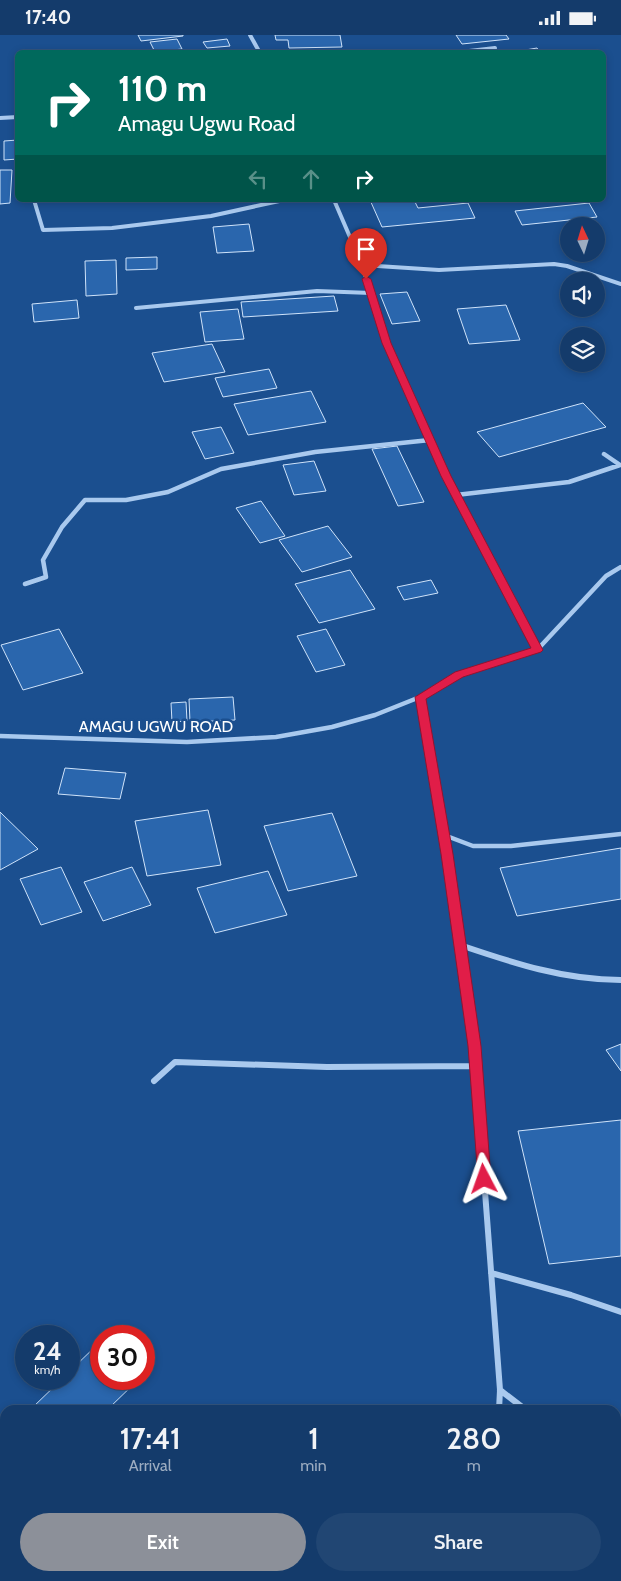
<!DOCTYPE html>
<html lang="en">
<head>
<meta charset="utf-8">
<style>
	:root { --surface:#143b6b; --page:#214673; --text:#f1f3f6; --muted:#9dadc1; --line:#33557e; --accent:#8c9099 }
	body { margin:0; font-family:Cabin,sans-serif; background:var(--page); color:var(--text); height:100vh; display:flex; flex-direction:column; font-size:19px; white-space:nowrap }
	* { box-sizing:border-box; margin:0 }
	p { font-size:16px; color:var(--muted) }
	.icon { flex:none; width:28px; height:28px; fill:none; stroke:currentColor; stroke-width:2; stroke-linecap:round; stroke-linejoin:round }
	.map { position:relative; flex:1; overflow:hidden }
	.details { position:absolute; left:0px; top:1370px; width:621px; height:176px; display:flex; flex-direction:column; background:var(--surface); border-radius:15px 15px 0 0; box-shadow:0 2px 8px #0003,0 0 0 1px var(--line) }
	.details>* { flex:none }
	.banner { position:absolute; left:15px; top:15px; width:591px; height:152px; border-radius:8px; box-shadow:0 2px 8px #0003,0 0 0 1px var(--line); background:#00695c; color:#fff; overflow:hidden }
	.needle { width:32px; rotate:356deg }
	.fabs { position:absolute; left:560px; top:182px; display:grid; gap:10px }
	.fabs a { display:grid; place-items:center; width:45px; height:45px; border-radius:50%; background:var(--surface); box-shadow:0 2px 8px #0003,0 0 0 1px var(--line); font-size:25px }
	.speed { position:absolute; left:15px; top:1290px; display:flex; gap:10px; font-size:25px; font-weight:700; text-align:center }
	.speed>* { display:grid; place-content:center; width:65px; height:65px; border-radius:50%; background:var(--surface); box-shadow:0 2px 8px #0003,0 0 0 1px var(--line); line-height:1 }
	.speed small { font-size:12px; font-weight:400 }
	.speed .limit { border:8px solid #d22; background:#fff; color:#111 }
	.pin { position:absolute; display:grid; place-items:center; width:42px; height:42px; color:#fff; margin:-51px -21px; border-radius:50% 50% 50% 0; rotate:-45deg; box-shadow:0 0 5px #0007 }
	.pin .icon { rotate:45deg }
	.me { position:absolute; width:55px; margin:-28px; rotate:356deg; stroke-linejoin:round; filter:drop-shadow(0 0 4px #0008) }
	.turn { display:flex; align-items:center; gap:18px; height:105px; padding:0 20px; font-size:22px }
	.turn .icon { width:65px; height:65px; stroke-width:2.5 }
	.turn b { display:block; font-size:35px; line-height:42px }
	.lanes { display:flex; align-items:center; height:48px; padding:0 20px; background:#0003; justify-content:center; gap:25px; direction:ltr }
	.lanes .off { opacity:.35 }
	.eta { display:flex; justify-content:space-evenly; align-items:center; height:85px; text-align:center }
	.eta b { font-size:30px; font-weight:600; line-height:35px }
	.action { display:flex; gap:10px; margin-top:auto; padding:10px 20px }
	.action a { flex:1; height:58px; border-radius:30px; background:var(--accent); color:#fff; font-size:20px; font-weight:600; line-height:58px; text-align:center }
	.action a+a { background:var(--page); color:var(--text) }
	.status { display:flex; justify-content:space-between; align-items:center; height:35px; padding:0 25px; background:var(--surface); direction:ltr }
	.status svg { height:14px; fill:currentColor }
	.map>svg:first-child { display:block }
	.building { fill:#2a66ad; stroke:#cfe3fa }
	.lines { fill:none; stroke-linecap:round; stroke-linejoin:round }
	.minor-far2 { stroke:#a9c9ee; stroke-width:4 }
	.minor-far1 { stroke:#a9c9ee; stroke-width:4.5 }
	.minor { stroke:#a9c9ee; stroke-width:6 }
	.route { fill:#e11d48; stroke:#92132f }
	.labels { text-anchor:middle; dominant-baseline:central; stroke-width:5; stroke-linejoin:round; paint-order:stroke }
	.street-label { font-size:16px; fill:#fff; stroke:#1b4f8f }
</style>
</head>
<body>
<div class="status"><b>17:40</b><svg viewBox="0 0 49 12"><path d="M0 12V9h3v3zM5 12V6h3v6zM10 12V3h3v9zM15 12V0h3v12zM26 1h20v11H26zM47 4h2v5h-2z"/></svg></div>
<div class="map">
<svg width="621" height="1546" viewBox="0 0 621 1546">
	<rect width="100%" height="100%" fill="#1b4f8f"/>
	<!-- building -->
	<path class="building" d="M138 0H183V1L141 6Z
		M275 0H340L342 12 289 13 288 5H276Z
		M456 0H506L509 4 462 9Z
		M177 4 182 14 155 17 150 7Z
		M227 4 230 11 207 13 203 7Z
		M537 13 540 18H508Z
		M18 105V124L4 125V106Z
		M0 135H12L10 168 0 169Z
		M370 165H414L418 173 468 168 475 183 382 192Z
		M589 168 597 182 522 190 515 176Z
		M249 189 254 216 217 218 213 192Z
		M157 222V234L126 235V223Z
		M116 225 117 259 86 261 85 226Z
		M407 257 420 286 392 289 380 259Z
		M334 261 338 276 243 282 241 267Z
		M77 265 79 283 34 287 32 269Z
		M506 270 520 305 469 309 457 274Z
		M238 274 244 304 205 307 200 277Z
		M212 309 225 337 164 347 152 318Z
		M269 334 277 353 223 362 215 343Z
		M311 356 326 387 248 400 234 369Z
		M583 368 606 392 499 422 477 397Z
		M221 392 234 418 205 424 192 397Z
		M397 411 424 467 398 471 372 414Z
		M314 426 326 456 294 460 283 430Z
		M261 466 285 501 260 508 236 473Z
		M328 491 352 522 302 537 279 505Z
		M350 535 375 574 319 588 295 549Z
		M431 545 438 558 404 565 397 552Z
		M59 594 83 638 23 655 1 610Z
		M326 594 345 630 316 637 297 601Z
		M233 662 235 685 190 687 189 664Z
		M186 667 187 686 172 687 171 668Z
		M65 733 126 738 120 764 58 759Z
		M208 775 221 830 147 841 135 786Z
		M0 777 38 814 0 835Z
		M332 778 357 841 288 856 264 791Z
		M621 813V864L517 881 500 833Z
		M61 832 82 877 41 890 20 844Z
		M132 832 151 870 103 886 84 847Z
		M268 836 287 880 215 898 197 853Z
		M621 1009V1036L606 1015Z
		M621 1085V1221L549 1229 518 1096Z
		M101 1306V1344H139L107 1375 31 1374 62 1344H69V1337Z
		M616 1489H621V1546H606L605 1541H616Z"/>
	<g class="lines">
		<!-- minor-far2 -->
		<path class="minor-far2" d="M250 0 260 18
			M452 18 495 13
			M0 83 18 82
			M34 165 43 195 112 193 211 181 284 165
			M334 165 362 230 386 308 423 389
			M362 230 439 235 554 229 567 231 621 249
			M136 273 317 256 371 258"/>
		<!-- minor-far1 -->
		<path class="minor-far1" d="M422 388 446 441 537 615
			M456 460 569 447 620 430 604 419
			M25 549 46 542 43 525 62 492 85 465H126L168 457 221 434 315 417 430 405
			M420 662 447 819 457 893
			M0 701 187 707 276 702 332 692 375 680 420 662 459 640 537 615 606 541 621 532
			M444 800 473 811H511L621 799"/>
		<!-- minor -->
		<path class="minor" d="M457 892 474 1011 500 1355 499 1375
			M460 910C513 928 564 945 621 945
			M154 1046 175 1027 327 1032 476 1031
			M491 1238 571 1260 621 1277
			M500 1355 526 1375
			M616 1431 621 1432
			M358 1541 382 1546
			M495 1541V1546"/>
	</g>
	<!-- route -->
	<path class="route" d="M366 241 371 244 391 308 451 441 543 615 541 617 463 642 426 664 453 819 481 1011 491 1144 489 1148 484 1150 480 1148 478 1144 468 1011 441 819 415 662 455 637 531 613 441 441 382 308 362 244Z"/>
	<g class="labels">
		<!-- street labels -->
		<g class="street-label">
			<text x="156" y="691">AMAGU UGWU ROAD</text>
		</g>
	</g>
</svg>
<div class="fabs">
<a><svg class="needle" viewBox="-14 -14 28 28"><path d="M0-13l5 13h-10z" fill="#e53935"/><path d="M0 13l5-13h-10z" fill="#9dadc1"/></svg></a>
<a><svg class="icon" aria-label="sound" viewBox="0 0 24 24"><path d="M4 9h4l5-4v14l-5-4H4zM17 9q2 3 0 6"/></svg></a>
<a><svg class="icon" aria-label="layers" viewBox="0 0 24 24"><path d="M12 4l9 5-9 5-9-5zM3 14l9 5 9-5"/></svg></a>
</div>
<div class="speed"><div>24<small>km/h</small></div><div class="limit">30</div></div>
<div class="pin" style="left:366px;top:244px;background:#d93025"><svg class="icon" aria-label="arrive" viewBox="0 0 24 24"><path d="M6 21V4h12l-3 4 3 4H6"/></svg></div>
<svg class="me" style="left:484px;top:1144px" viewBox="-20 -20 40 40"><path d="M0-17L14 15 0 8-14 15z" fill="#e11d48" stroke="#fff" stroke-width="4"/></svg>
<div class="banner">
<div class="turn"><svg class="icon" aria-label="right" viewBox="0 0 24 24"><path d="M7 20v-9h11M14 6l5 5-5 5"/></svg><div><b>110 m</b>Amagu Ugwu Road</div></div>
<div class="lanes"><svg class="icon off" aria-label="left" viewBox="0 0 24 24"><path d="M17 20v-9H6M10 6l-5 5 5 5"/></svg><svg class="icon off" aria-label="ahead" viewBox="0 0 24 24"><path d="M12 20V5M6 11l6-6 6 6"/></svg><svg class="icon" aria-label="right" viewBox="0 0 24 24"><path d="M7 20v-9h11M14 6l5 5-5 5"/></svg></div>
</div>
<section class="details">
<div class="eta">
<div><b>17:41</b><p>Arrival</p></div>
<div><b>1</b><p>min</p></div>
<div><b>280</b><p>m</p></div>
</div>
<div class="action"><a>Exit</a><a>Share</a></div>
</section>
</div>
</body>
</html>
